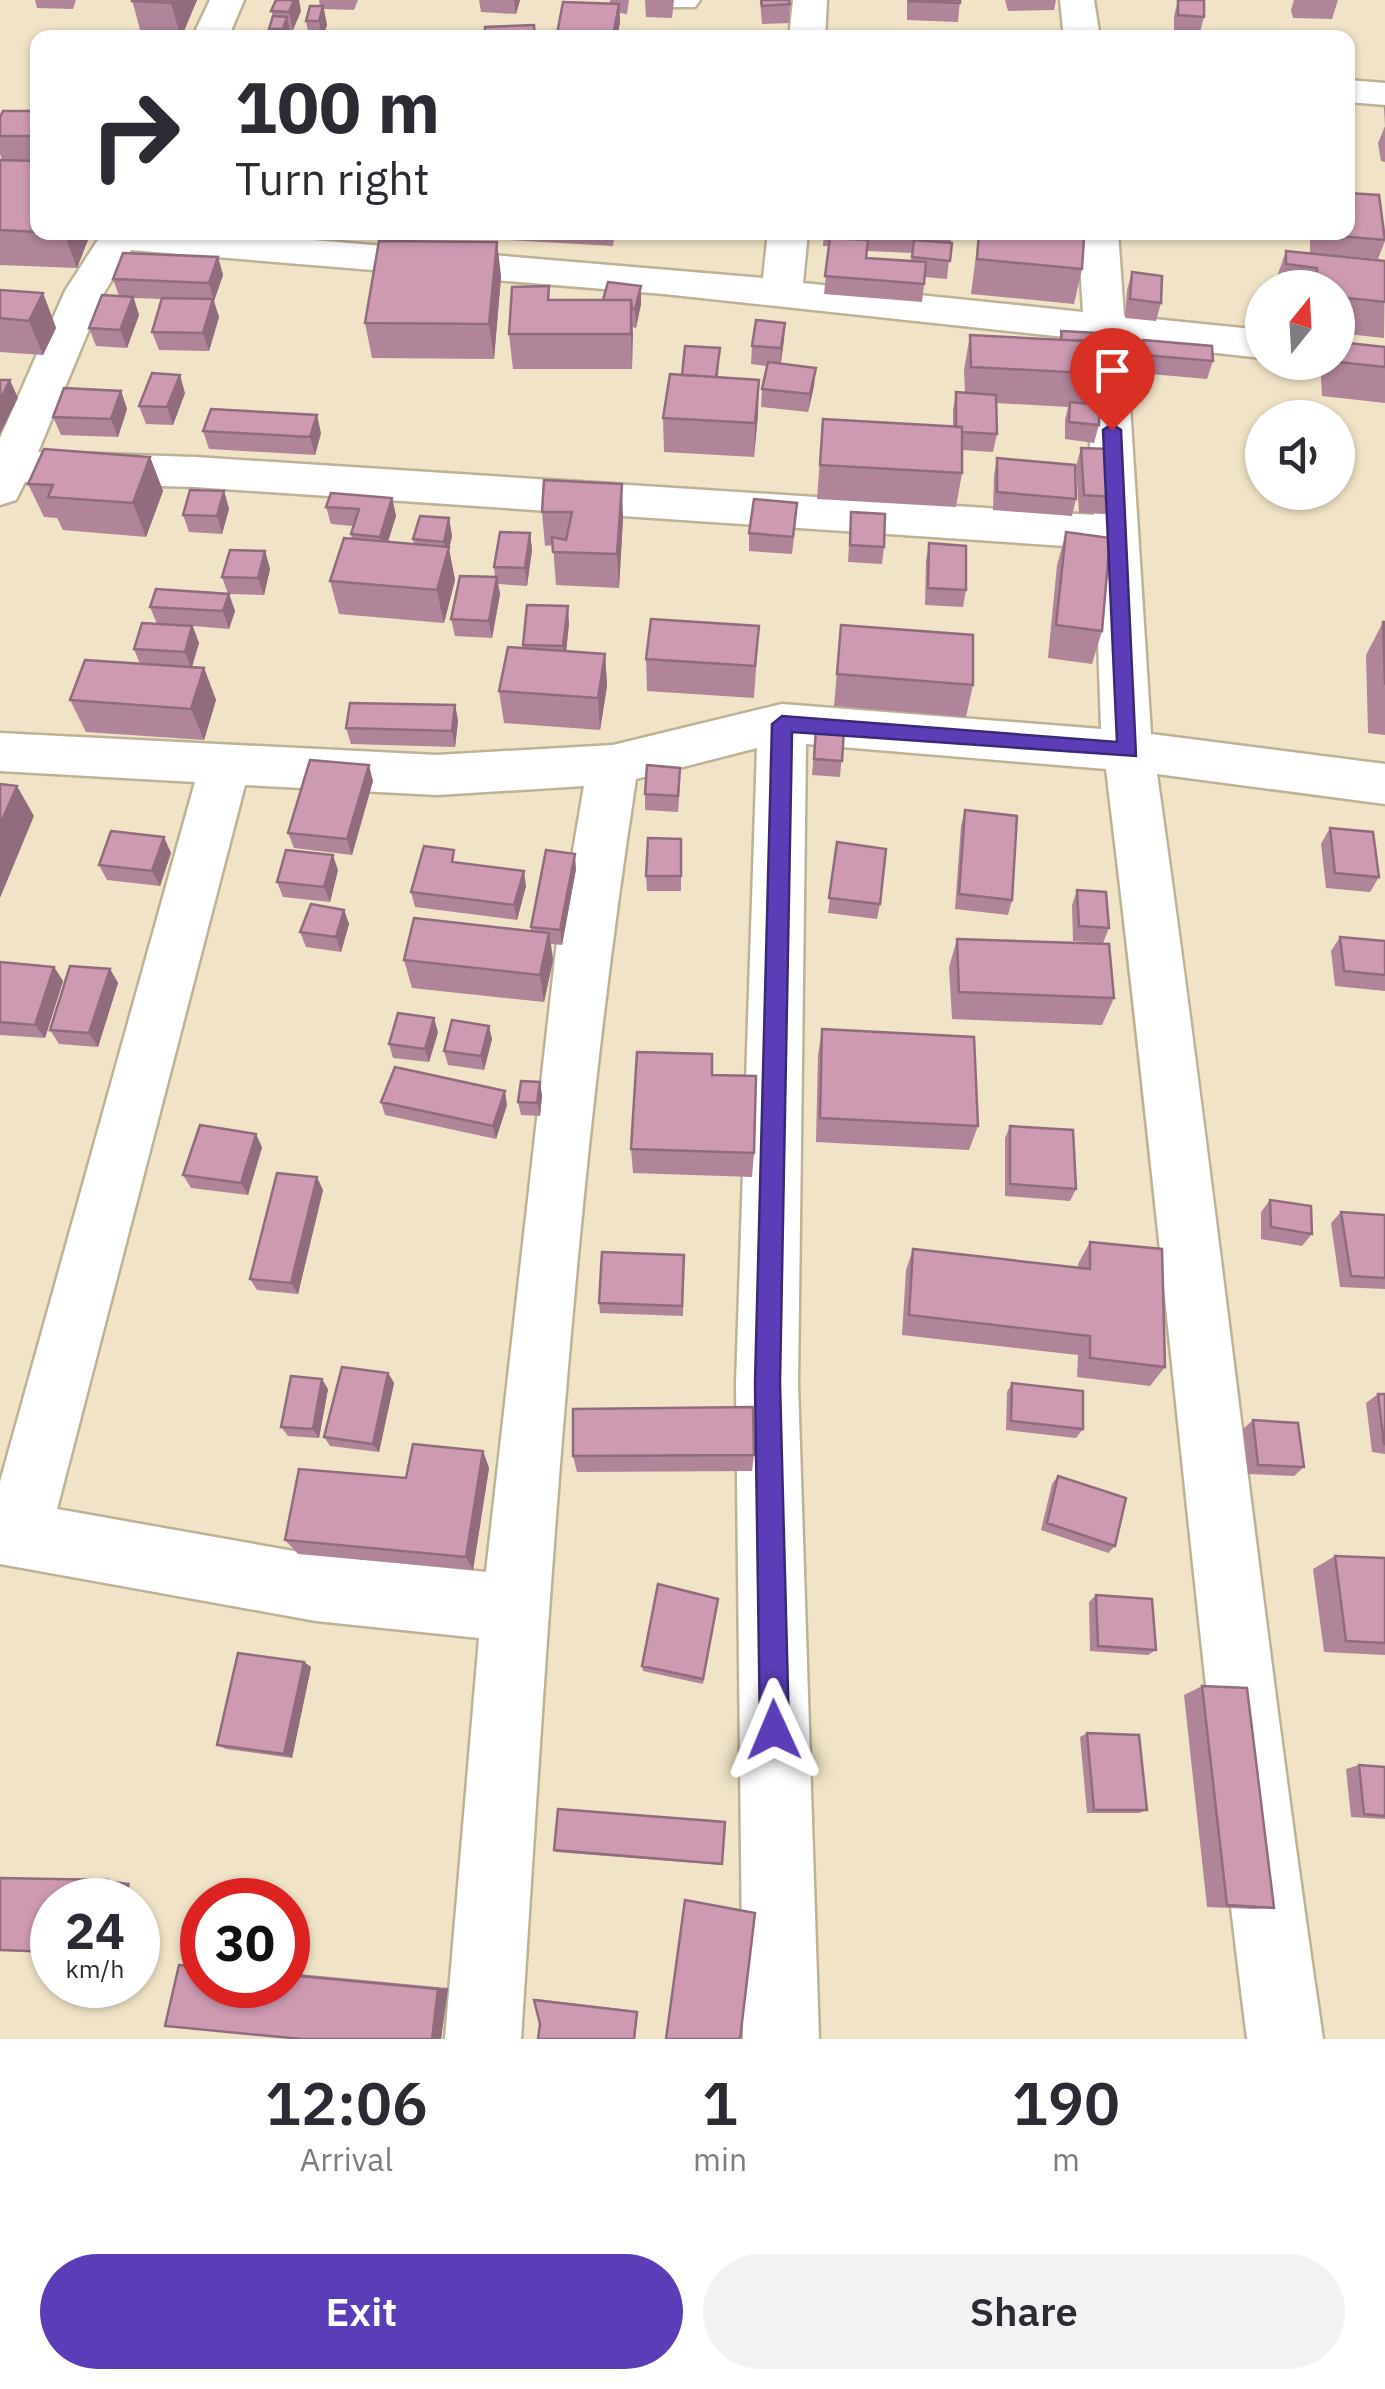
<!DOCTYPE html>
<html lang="en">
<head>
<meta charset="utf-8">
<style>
	:root { --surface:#fff; --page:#f2f2f3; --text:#2b2b33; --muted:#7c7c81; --accent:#5b3eb7 }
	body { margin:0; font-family:"IBM Plex Sans",sans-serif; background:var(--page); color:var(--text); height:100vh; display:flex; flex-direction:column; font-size:38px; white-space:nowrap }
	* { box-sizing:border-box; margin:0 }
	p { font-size:32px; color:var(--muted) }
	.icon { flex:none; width:55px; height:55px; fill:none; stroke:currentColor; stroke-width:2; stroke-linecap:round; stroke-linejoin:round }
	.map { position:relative; height:2039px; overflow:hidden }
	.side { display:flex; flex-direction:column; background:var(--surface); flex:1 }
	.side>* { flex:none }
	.guide { position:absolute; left:30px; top:30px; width:1325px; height:210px; border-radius:20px; box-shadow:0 2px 8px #0004; background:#fff; color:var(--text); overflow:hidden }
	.needle { width:65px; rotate:18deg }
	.fabs { position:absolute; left:1245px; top:270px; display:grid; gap:20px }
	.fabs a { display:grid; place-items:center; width:110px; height:110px; border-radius:50%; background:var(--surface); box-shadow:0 2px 8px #0004; font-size:50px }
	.speed { position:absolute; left:30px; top:1878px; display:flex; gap:20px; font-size:50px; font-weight:700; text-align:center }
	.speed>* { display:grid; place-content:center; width:130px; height:130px; border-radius:50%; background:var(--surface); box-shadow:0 2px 8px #0004; line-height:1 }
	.speed small { font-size:25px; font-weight:400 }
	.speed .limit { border:15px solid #d22; background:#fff; color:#111 }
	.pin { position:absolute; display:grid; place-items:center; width:85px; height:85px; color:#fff; margin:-102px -42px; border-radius:50% 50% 50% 0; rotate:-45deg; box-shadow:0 0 10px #0007 }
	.pin .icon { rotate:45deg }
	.me { position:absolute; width:110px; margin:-55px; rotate:359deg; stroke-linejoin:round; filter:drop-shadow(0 0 8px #0008) }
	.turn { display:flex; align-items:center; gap:35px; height:210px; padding:0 40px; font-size:45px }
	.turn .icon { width:130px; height:130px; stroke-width:2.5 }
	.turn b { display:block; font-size:70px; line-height:85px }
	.eta { display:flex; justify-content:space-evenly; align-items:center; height:170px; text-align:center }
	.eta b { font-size:60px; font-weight:600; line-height:70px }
	.action { display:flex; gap:20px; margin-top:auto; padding:20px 40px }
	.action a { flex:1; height:115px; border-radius:60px; background:var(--accent); color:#fff; font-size:40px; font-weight:600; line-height:115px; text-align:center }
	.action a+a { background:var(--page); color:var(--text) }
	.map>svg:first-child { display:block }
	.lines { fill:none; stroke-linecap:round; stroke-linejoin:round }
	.minor-casing { stroke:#bdb196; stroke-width:5 }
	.minor { fill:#fff; fill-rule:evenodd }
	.wall { fill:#b08499; fill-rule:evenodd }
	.shaded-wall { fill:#906c7d }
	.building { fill:#cd9ab2; stroke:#906c7d; stroke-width:2.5 }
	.route { fill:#5b3eb7; stroke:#3b2877; stroke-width:2.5 }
</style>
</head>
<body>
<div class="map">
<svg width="1385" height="2039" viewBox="0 0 1385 2039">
	<rect width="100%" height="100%" fill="#f0e3c7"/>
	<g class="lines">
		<!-- minor casing -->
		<g class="minor-casing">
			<path id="minor" d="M210 0H244L228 38H192Z
				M662 0H700L695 7H667Z
				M793 0H827L825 38H789Z
				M1060 0H1094L1100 38H1064Z
				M1348 80 1385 83V105L1348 102Z
				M103 232H219L763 278 768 232H808L803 283 1083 312 1078 232H1118L1124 316 1262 330V358L1126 343 1151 734 1385 764V804L1157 774C1217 1195 1261 1618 1323 2039H1247C1194 1616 1158 1192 1106 769L806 744 798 1383 819 2039H743L736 1383 757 748 636 779C572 1195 548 1619 521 2039H445L479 1638 316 1621 0 1564V1482L195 782 0 771V733L437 755 613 745 782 704 1101 729 1095 548 195 487 25 482 16 500 0 505V438L65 291ZM131 250 664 294 1084 339 1094 515 195 457 38 452 105 291ZM245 785 437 795 584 786 556 950 486 1572 316 1555 57 1509Z"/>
		</g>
		<!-- minor -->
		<use href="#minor" class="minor"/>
	</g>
	<!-- wall -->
	<path class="wall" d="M35 0H76L73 9 37 8Z
		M132 0H197L181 38 142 37Z
		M319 0H358L354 10 324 9 327 25 323 38H309L306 21 320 6Z
		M479 0H520L516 14 481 12Z
		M610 0H629L627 14 620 13V22L617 38H558L557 34 610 4Z
		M645 0H674L672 18 646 17Z
		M760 0 790 4 789 23 762 24Z
		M907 0H960L958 22 907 20Z
		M1005 0H1056L1054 10 1008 11Z
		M1178 0H1205L1204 17 1199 36 1174 34V16Z
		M1294 0H1338L1332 19 1293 18 1291 10Z
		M271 11H301L293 30H290L291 35 270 38 269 29 273 16Z
		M38 95V232H91L77 268 0 265V160H2L0 154V117L33 111 32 108Z
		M1385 104V162L1381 161 1378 143 1385 126 1384 108Z
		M384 232H411L410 236 385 235Z
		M417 232H615L613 246 417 235Z
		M627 232H662L661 240 627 239Z
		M824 232H853V239L865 240 866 232H952L947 279 925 277 922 302 824 294 829 246H823ZM867 251 912 253 911 261 866 258Z
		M979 232 1082 269 1074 304 971 294Z
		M1311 232H1348L1385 241 1378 259 1310 253V238Z
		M497 242 501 277 494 359 372 358 365 323Z
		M1286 251 1385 261 1384 338 1338 333V288H1273Z
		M218 257 223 275 214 301 219 317 209 351 159 350 152 332 162 299 134 298 139 315 127 348 96 346 89 328 119 296 113 279Z
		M1132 272 1161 303 1156 321 1125 318 1127 290Z
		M641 286V304L636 328 632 327V369H513L509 334Z
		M0 290 43 293 56 328 43 355 0 352Z
		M785 323 781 363 814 386 808 412 761 407 762 389 767 366 751 364 752 346Z
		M1061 331 1104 374 1096 404 1099 425 1094 443 1065 439V420L1068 407 996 403 997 434 993 452 962 450V473L956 507 817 499 823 419 953 427V410L956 392H965L964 370 970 335 1059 340Z
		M1143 340 1213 361 1207 379 1139 373 1138 358Z
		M1385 347V403L1322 396 1321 377 1327 362H1338Z
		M719 367 718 377 758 414 754 457 664 452 663 418 682 375Z
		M121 391 127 409 118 437 61 435 53 417Z
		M185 393 173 425 146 424 139 406Z
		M203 431 321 433 315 455 209 449Z
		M1081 448 1112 497 1107 514 1079 513 1076 466Z
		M150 457 163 491 146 537 63 530 57 518 44 517 28 484Z
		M997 458 1076 499 1072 516 993 510 994 476Z
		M544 480 623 518 619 588 556 585 553 545 545 546 542 512Z
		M224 491 229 509 222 534 189 532 183 515Z
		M392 498 396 516 388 542 414 544 413 539 449 518 452 536 449 549 455 580 444 623 339 614 330 581 352 539 351 534 353 526 331 524 326 507Z
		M851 512 884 547 882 564 848 562Z
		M796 520 792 554 749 551V533Z
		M1066 532 1102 631 1092 664 1048 658 1057 565Z
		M530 533 532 550 527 586 498 584 500 594 492 638 455 636 451 619 495 577 494 567Z
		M929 543 966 590 963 607 925 605 926 561Z
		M265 551 270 569 264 595 229 594 235 611 229 629 193 626 199 643 192 668H204L216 700 204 740 86 732 70 700 140 664 134 649 157 624 150 607 228 594 222 577Z
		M1383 622H1385V735L1368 733 1366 655Z
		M569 623 566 651 605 654 607 686 600 730 504 723 499 691 523 648V645Z
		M841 625 973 685 966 717 834 706Z
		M759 626 754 698 647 691 646 659Z
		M455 705 458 721 455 747 351 744 346 728Z
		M816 728 844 730 840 777 812 775Z
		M373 781 352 855 294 848 288 833Z
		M680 784 678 812 645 810V794Z
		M965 810 1012 900 1008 915 955 909 961 826Z
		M1330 828 1379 877 1370 892 1326 888 1321 844Z
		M681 839V891H647L646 876Z
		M837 842 880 904 877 919 828 913Z
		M171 853 160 886 107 880 99 865Z
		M457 862 526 886 517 920 415 907 411 892Z
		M576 869 562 945 551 944 553 960 544 1002 412 988 404 960 531 931V927Z
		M338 870 330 902 283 897 277 882Z
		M1077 890 1109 928 1103 943 1073 941 1072 905Z
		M344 910 349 924 341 952 306 947 300 932Z
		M1340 937 1385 941V991L1335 986 1331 951Z
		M957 939 1114 998 1102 1025 952 1019 949 967Z
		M0 962 54 967 63 981 45 1038 0 1035Z
		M110 969 118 983 98 1047 59 1044 50 1030Z
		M822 1029 978 1126 969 1150 816 1142 818 1055Z
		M438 1032 429 1062 393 1058 389 1044Z
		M492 1039 484 1070 448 1065 444 1051Z
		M712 1075 754 1153 752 1177 633 1173 631 1149Z
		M540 1082 542 1096 540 1116 521 1115 518 1102Z
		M381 1102 507 1105 496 1139 385 1115Z
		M1010 1126 1076 1189 1070 1201 1005 1196V1138Z
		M262 1147 248 1195 191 1188 183 1175Z
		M323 1190 298 1294 257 1290 250 1279Z
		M1270 1200 1312 1234 1302 1246 1261 1239V1212Z
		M1341 1212 1385 1215V1289L1340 1287 1331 1223Z
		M1090 1242 1165 1367 1150 1386 1077 1377 1078 1355 902 1335 906 1270 913 1249 1078 1267V1264Z
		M684 1255 683 1316 600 1313 599 1303Z
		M388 1373 394 1383 379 1452 330 1446 324 1437Z
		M1012 1383 1083 1429 1076 1438 1006 1430 1007 1392Z
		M328 1389 319 1438 288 1436 281 1427Z
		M1378 1394H1385V1454L1372 1452 1366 1403Z
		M1253 1420 1304 1467 1294 1476 1248 1474 1243 1429Z
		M483 1451 489 1468 473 1570 298 1554 285 1540 406 1478Z
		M754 1455 752 1471 577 1472 573 1456Z
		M1058 1476 1115 1546 1108 1553 1041 1530 1052 1484Z
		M1335 1556 1385 1558V1655L1324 1652 1313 1569Z
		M1096 1595 1156 1650 1148 1655 1090 1651 1089 1602Z
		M717 1605 703 1684 643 1671 642 1666Z
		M304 1662 311 1667 292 1758 226 1749 217 1745Z
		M1202 1686 1274 1908 1253 1909 1207 1907 1184 1695Z
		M1087 1733 1147 1810 1139 1813H1087L1080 1737Z
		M1359 1765 1385 1767V1819L1351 1817 1346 1769Z
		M725 1822 722 1865 556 1852 554 1850Z
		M202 1964V1985H288V1973L448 1988 441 2039H302L165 2026 179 1965Z
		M537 1999 638 2011 635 2039H538L540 2024 534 2000Z"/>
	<!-- shaded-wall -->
	<path class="shaded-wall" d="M172 0H197L181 38 171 3Z
		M294 0H299L301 11 293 30 289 12Z
		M514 0H520L516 14Z
		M619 4 620 22 617 38H613Z
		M323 6 327 25 322 38 319 21Z
		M287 17 291 35 290 38H284L283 29Z
		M64 232H91L77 268 64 233Z
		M497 242 501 277 494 359 489 324Z
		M218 257 223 275 214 301 209 283Z
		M641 286V304L636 328 635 309Z
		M43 293 56 328 43 355 29 321Z
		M133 297 139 315 127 348 120 330Z
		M213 299 219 317 209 351 203 333Z
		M631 300 633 335 632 369 631 334Z
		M785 323 784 341 780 367 781 348Z
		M816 368 814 386 808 412 810 394Z
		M180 375 185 393 173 425 167 407Z
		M10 380 18 398 0 434V400Z
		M759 380 758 414 754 457 755 423Z
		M121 391 127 409 118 437 111 419Z
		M317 415 321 433 315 455 310 437Z
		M150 457 163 491 146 537 133 503Z
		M622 484 623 518 619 588 617 554Z
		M224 491 229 509 222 534 217 516Z
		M392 498 396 516 384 554 380 537Z
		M449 518 452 536 449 549 455 580 444 623 437 590 446 557 444 542Z
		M530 533 532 550 527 586 525 568Z
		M265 551 270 569 264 595 258 578Z
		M497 577 500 594 492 638 489 621Z
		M229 594 235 611 229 629 223 611Z
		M568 606 569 623 565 663 563 646Z
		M192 626 199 643 191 669 185 652Z
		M605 654 607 686 600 730 598 698Z
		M204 668 216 700 204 740 191 709Z
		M455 705 458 721 455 747 452 731Z
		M369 765 373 781 352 855 347 839Z
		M17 786 34 816 0 898V825Z
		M164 837 171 853 160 886 152 871Z
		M575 854 576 869 562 945 560 930Z
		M333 855 338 870 330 902 324 887Z
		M524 871 526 886 517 920 514 905Z
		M344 910 349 924 341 952 336 937Z
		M549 933 553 960 544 1002 540 975Z
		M54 967 63 981 45 1038 35 1025Z
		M110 969 118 983 98 1047 89 1033Z
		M434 1018 438 1032 429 1062 425 1049Z
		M489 1026 492 1039 484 1070 481 1056Z
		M540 1082 542 1096 540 1116 537 1103Z
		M505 1091 507 1105 496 1139 493 1126Z
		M256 1134 262 1147 248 1195 241 1183Z
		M317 1177 323 1190 298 1294 291 1283Z
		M388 1373 394 1383 379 1452 373 1444Z
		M322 1379 328 1389 319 1438 313 1429Z
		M483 1451 489 1468 473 1570 466 1557Z
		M304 1662 311 1667 292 1758 284 1754Z
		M108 1880 130 1883 127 1900H105Z
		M448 1988 441 2039H432L438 1989Z"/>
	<!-- building -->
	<path class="building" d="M132 0H172L171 3 132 1Z
		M276 0H294L289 12 271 11Z
		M761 0H789L790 4 762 6Z
		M909 0H960V3L909 1Z
		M1178 0H1204V17L1178 15Z
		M563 2 619 4 613 36 557 34Z
		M310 6H323L319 21H306Z
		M273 16 287 17 283 29H269Z
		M534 25 535 38H485V27Z
		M1140 33 1189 36V38H1140Z
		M272 34 285 35 284 38H271Z
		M38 95V108H32Z
		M3 111H38V136H0V117Z
		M0 160 38 161V232L0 230Z
		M1348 193 1379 195 1385 240 1317 234V232H1348Z
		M875 232H952V237Z
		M979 232H1034L1084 237 1082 269 977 259Z
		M830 238 868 240 866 258 926 262 924 284 825 276Z
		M914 240 952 243 950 261 912 257Z
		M379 241 497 242 489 324 365 323Z
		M1286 251 1385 261V302L1338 297V288H1293L1292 281 1318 284 1317 268 1286 264Z
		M123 253 218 257 209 283 113 279Z
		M1132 272 1162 276 1161 303 1130 299Z
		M608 282 641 286 635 309H632L631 300H603Z
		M549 286 548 300H631V334H509L512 287Z
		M0 290 43 293 29 321 0 318Z
		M102 295 133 297 120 330 89 328Z
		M162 298 213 299 203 333 152 332Z
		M756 320 785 323 781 348 752 346Z
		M1061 331 1098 333 1099 341 1062 340Z
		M970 335 1102 342 1104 374 971 367Z
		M1143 340 1212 346 1213 361 1144 355Z
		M1338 342 1385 347V367L1338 362Z
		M685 346 720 348 716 377 682 375Z
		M768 362 816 368 810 394 762 389Z
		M152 373 180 375 167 407 139 406Z
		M670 374 759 380 755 423 663 418Z
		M0 380H10L0 400Z
		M64 388 121 391 111 419 53 417Z
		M956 392 996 395 997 434 962 432V427H956Z
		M1070 402 1099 405V425L1069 422Z
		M211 409 317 415 310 437 203 431Z
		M823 419 962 427V473L820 465Z
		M1081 448 1108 449 1112 497 1084 495Z
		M44 449 150 457 133 503 48 497 53 485 28 484Z
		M997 458 1075 465 1076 499 997 492Z
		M544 480 622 484 617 554 553 552 552 537 566 540 572 512H542Z
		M190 490 224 491 217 516 183 515Z
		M331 493 392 498 380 537 351 534 359 509 326 507Z
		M754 499 797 503 793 537 749 533Z
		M851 512 885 514 884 547 850 545Z
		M420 516 449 518 444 542 413 539Z
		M500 532 530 533 525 568 494 567Z
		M1066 532 1110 538 1102 631 1056 625Z
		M344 538 449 547 437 590 330 581Z
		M929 543 966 546V590L928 588Z
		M230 550 265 551 258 578 222 577Z
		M460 576 497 577 489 621 451 619Z
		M156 589 229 594 223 611 150 607Z
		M527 605 568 606 563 646 523 645Z
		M651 619 759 626 755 666 646 659Z
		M1383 622H1385V685Z
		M142 623 192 626 185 652 134 649Z
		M841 625 973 635V685L837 674Z
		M508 647 605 654 598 698 499 691Z
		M85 660 204 668 191 709 70 700Z
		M350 703 455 705 452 731 346 728Z
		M816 728 844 730 842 761 814 759Z
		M310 760 369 765 347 839 288 833Z
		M647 765 680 768 678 796 645 794Z
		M0 784 17 786 0 825Z
		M965 810 1017 816 1012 900 959 894Z
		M1330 828 1373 832 1379 877 1335 873Z
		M111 831 164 837 152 871 99 865Z
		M648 838 681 839V876H646Z
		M837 842 886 849 880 904 829 898Z
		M424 846 454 850 452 862 524 871 514 905 411 892Z
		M286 850 333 855 324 887 277 882Z
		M546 850 575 854 560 930 531 927Z
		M1077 890 1106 892 1109 928 1079 926Z
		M311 904 344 910 336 937 300 932Z
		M414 918 549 933 540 975 404 960Z
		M1340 937 1385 941V975L1344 971Z
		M957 939 1109 944 1114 998 959 992Z
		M0 962 54 967 35 1025 0 1022Z
		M70 966 110 969 89 1033 50 1030Z
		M398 1013 434 1018 425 1049 389 1044Z
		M452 1020 489 1026 481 1056 444 1051Z
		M822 1029 974 1037 978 1126 820 1118Z
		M637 1052 712 1054V1075L756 1076 754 1153 631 1149Z
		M395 1067 505 1091 493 1126 381 1102Z
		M521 1081 540 1082 537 1103 518 1102Z
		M200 1125 256 1134 241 1183 183 1175Z
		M1010 1126 1073 1130 1076 1189 1010 1184Z
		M277 1173 317 1177 291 1283 250 1279Z
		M1270 1200 1311 1206 1312 1234 1271 1227Z
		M1341 1212 1385 1215V1278L1351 1276Z
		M1090 1242 1162 1249 1165 1367 1090 1358V1336L909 1315 913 1249 1090 1269Z
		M602 1252 684 1255 682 1306 599 1303Z
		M342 1367 388 1373 373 1444 324 1437Z
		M291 1376 322 1379 313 1429 281 1427Z
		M1012 1383 1083 1391V1429L1011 1421Z
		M1378 1394H1385V1444H1384Z
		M753 1407 754 1455 573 1456V1409Z
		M1253 1420 1298 1423 1304 1467 1258 1465Z
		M413 1444 483 1451 466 1557 285 1540 299 1469 406 1478Z
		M1058 1476 1126 1498 1115 1546 1047 1523Z
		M1335 1556 1385 1558V1643L1346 1641Z
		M658 1584 718 1599 703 1679 642 1666Z
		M1096 1595 1152 1599 1156 1650 1098 1646Z
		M238 1653 304 1662 284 1754 217 1745Z
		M1202 1686 1247 1688 1274 1908 1227 1905Z
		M1087 1733 1139 1735 1147 1810H1094Z
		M1359 1765 1385 1767V1816L1364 1814Z
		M558 1809 725 1822 722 1864 554 1850Z
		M0 1878 108 1880 105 1900H52V1952L0 1950Z
		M685 1900 755 1913 740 2039H666Z
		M179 1965 202 1967V1985H288V1975L438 1989 432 2039H302L165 2026Z
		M534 2000 637 2012 634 2039H538L540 2024Z"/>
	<!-- route -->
	<path class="route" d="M1112 424 1121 430 1136 756 792 732 780 1383 789 1730 785 1740 774 1745 764 1740 760 1730 755 1383 772 724 782 716 1117 742 1103 430Z"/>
</svg>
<div class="fabs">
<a><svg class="needle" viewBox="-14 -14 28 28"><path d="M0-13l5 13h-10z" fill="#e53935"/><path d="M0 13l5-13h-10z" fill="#7c7c81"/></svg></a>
<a><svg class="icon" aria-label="sound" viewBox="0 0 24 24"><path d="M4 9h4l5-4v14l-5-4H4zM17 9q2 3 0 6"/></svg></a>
</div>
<div class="speed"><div>24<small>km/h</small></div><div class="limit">30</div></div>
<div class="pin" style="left:1112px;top:430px;background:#d93025"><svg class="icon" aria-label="arrive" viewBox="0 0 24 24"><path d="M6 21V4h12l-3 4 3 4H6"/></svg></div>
<svg class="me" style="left:774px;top:1730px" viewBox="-20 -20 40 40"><path d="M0-17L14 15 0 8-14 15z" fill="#5b3eb7" stroke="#fff" stroke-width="4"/></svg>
<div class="guide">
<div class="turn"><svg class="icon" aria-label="right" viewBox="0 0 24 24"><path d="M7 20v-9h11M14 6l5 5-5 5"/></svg><div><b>100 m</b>Turn right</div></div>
</div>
</div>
<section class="side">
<div class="eta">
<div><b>12:06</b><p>Arrival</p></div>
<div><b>1</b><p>min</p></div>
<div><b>190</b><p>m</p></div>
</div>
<div class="action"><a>Exit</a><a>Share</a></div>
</section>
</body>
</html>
